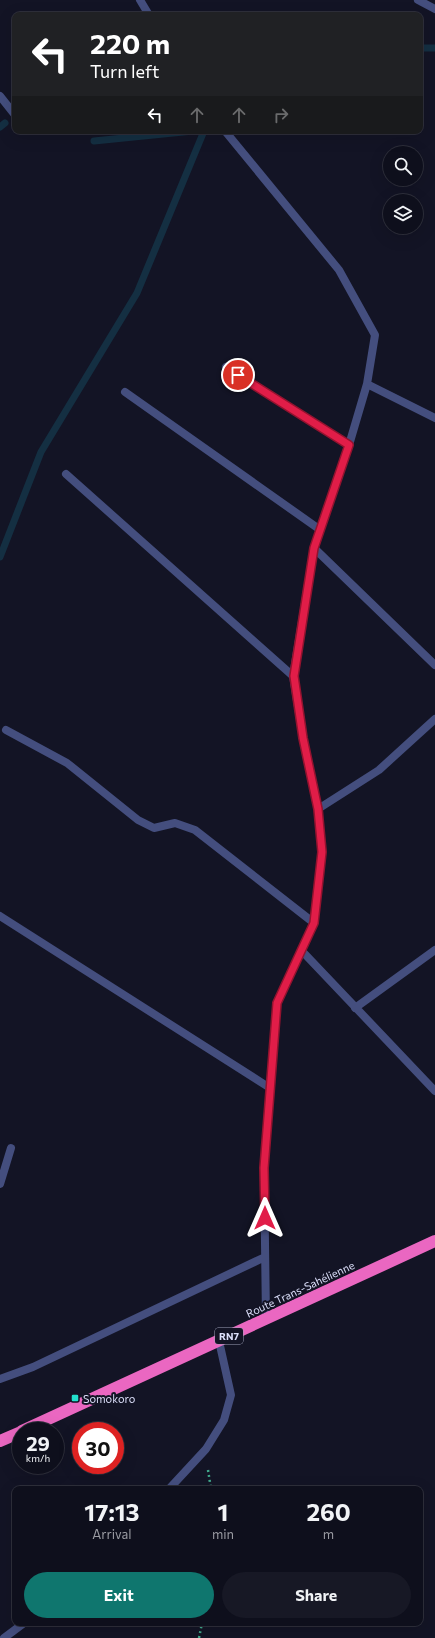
<!DOCTYPE html>
<html lang="en">
<head>
<meta charset="utf-8">
<style>
	:root { --surface:#0e0f1c; --page:#171825; --text:#f1f3f6; --muted:#9b9ca3; --line:#2e2f3b; --accent:#0f766e }
	body { margin:0; font-family:Commissioner,sans-serif; background:var(--page); color:var(--text); height:100vh; display:flex; flex-direction:column; font-size:15px; white-space:nowrap }
	* { box-sizing:border-box; margin:0 }
	p { font-size:13px; color:var(--muted) }
	.icon { flex:none; width:22px; height:22px; fill:none; stroke:currentColor; stroke-width:2; stroke-linecap:round; stroke-linejoin:round }
	.map { position:relative; flex:1; overflow:hidden }
	.panel { position:absolute; left:12px; top:1486px; width:411px; height:140px; display:flex; flex-direction:column; background:var(--surface); border-radius:8px; box-shadow:0 4px 16px #0002,0 0 0 1px var(--line) }
	.panel>* { flex:none }
	.top-card { position:absolute; left:12px; top:12px; width:411px; height:122px; border-radius:8px; box-shadow:0 4px 16px #0002,0 0 0 1px var(--line); background:#202124; color:#fff; overflow:hidden }
	.fabs { position:absolute; left:383px; top:146px; display:grid; gap:8px }
	.fabs a { display:grid; place-items:center; width:40px; height:40px; border-radius:50%; background:var(--surface); box-shadow:0 4px 16px #0002,0 0 0 1px var(--line); font-size:20px }
	.speed { position:absolute; left:12px; top:1422px; display:flex; gap:8px; font-size:20px; font-weight:700; text-align:center }
	.speed>* { display:grid; place-content:center; width:52px; height:52px; border-radius:50%; background:var(--surface); box-shadow:0 4px 16px #0002,0 0 0 1px var(--line); line-height:1 }
	.speed small { font-size:10px; font-weight:400 }
	.speed .limit { border:6px solid #d22; background:#fff; color:#111 }
	.pin { position:absolute; display:grid; place-items:center; width:34px; height:34px; color:#fff; margin:-17px; border:2px solid #fff; border-radius:50%; box-shadow:0 1px 4px #0007 }
	.me { position:absolute; width:44px; margin:-22px; rotate:0deg; stroke-linejoin:round; filter:drop-shadow(0 0 3px #0008) }
	.turn { display:flex; align-items:center; gap:14px; height:84px; padding:0 12px; font-size:18px }
	.turn .icon { width:52px; height:52px; stroke-width:2.5 }
	.turn b { display:block; font-size:28px; line-height:34px }
	.lanes { display:flex; align-items:center; height:38px; padding:0 12px; background:#0003; justify-content:center; gap:20px; direction:ltr }
	.lanes .off { opacity:.35 }
	.eta { display:flex; justify-content:space-evenly; align-items:center; height:68px; text-align:center }
	.eta b { font-size:24px; font-weight:700; line-height:28px }
	.action { display:flex; gap:8px; margin-top:auto; padding:8px 12px }
	.action a { flex:1; height:46px; border-radius:24px; background:var(--accent); color:#fff; font-size:16px; font-weight:700; line-height:46px; text-align:center }
	.action a+a { background:var(--page); color:var(--text) }
	.map>svg:first-child { display:block }
	.lines { fill:none; stroke-linecap:round; stroke-linejoin:round }
	.stream { stroke:#142f42; stroke-width:7 }
	.path { stroke:#41aa8d; stroke-width:2.5; stroke-dasharray:2 3; stroke-linecap:butt }
	.street { stroke:#444e7e; stroke-width:8 }
	.highway { stroke:#ea67c1; stroke-width:12 }
	.route-casing { stroke:#92132f; stroke-width:10 }
	.route { stroke:#e11d48; stroke-width:7 }
	.poi-dot { fill:#22e0cc; stroke:#131425; stroke-width:1.5 }
	.labels { text-anchor:middle; dominant-baseline:central; stroke-width:4; stroke-linejoin:round; paint-order:stroke }
	.shield { fill:#131425; stroke:#a0a2ba; stroke-width:1 }
	.shield-label { font-size:10px; font-weight:bold; fill:#dcdffa }
	.street-label { font-size:11px; fill:#dcdffa; stroke:#131425 }
	.poi-label { font-size:11px; fill:#dcdffa; stroke:#131425; text-anchor:start }
</style>
</head>
<body>
<div class="map">
<svg width="435" height="1638" viewBox="0 0 435 1638">
	<rect width="100%" height="100%" fill="#131425"/>
	<g class="lines">
		<!-- stream -->
		<path class="stream" d="M420 48H435
			M0 127 5 123
			M94 141 193 131
			M0 557 41 452 137 293 204 131"/>
		<!-- path -->
		<path class="path" d="M208 1470 211 1489
			M199 1638 202 1623"/>
		<!-- street -->
		<path class="street" d="M140 0 149 15
			M418 0 435 9
			M0 96 15 115
			M225 131 339 270 375 335 367 384 349 445 314 548 293 676 303 738 318 809 322 852 314 923 277 1003 264 1168 266 1319
			M226 367 349 445
			M367 384 435 418
			M125 392 319 529
			M66 474 293 676
			M314 548 435 665
			M6 730 67 763 138 820 154 828 175 823 195 830 314 923
			M318 809 379 770 435 719
			M0 916 270 1088
			M301 950 435 1091
			M355 1008 435 950
			M0 1184 11 1148
			M0 1379 33 1367 265 1257
			M169 1489 206 1449 224 1420 231 1395 219 1341
			M4 1638 24 1623"/>
		<!-- highway -->
		<path class="highway" d="M22 1431 435 1241
			M0 1441 21 1432"/>
	</g>
	<g class="lines">
		<!-- route casing -->
		<g class="route-casing">
			<path id="route" d="M238 375 349 445 314 548 294 676 303 738 318 809 322 852 314 923 277 1003 264 1168 265 1218"/>
		</g>
		<!-- route -->
		<use href="#route" class="route"/>
	</g>
	<!-- markers -->
	<rect class="poi-dot" x="71" y="1394" width="8" height="8" rx="2"/>
	<g class="labels">
		<!-- shield labels -->
		<rect class="shield" x="215" y="1328" width="28" height="16" rx="3"/>
		<g class="shield-label">
			<text x="229" y="1336">RN7</text>
		</g>
		<!-- street labels -->
		<g class="street-label">
			<text transform="translate(300 1289) rotate(-25)">Route Trans-Sahélienne</text>
		</g>
		<!-- poi labels -->
		<g class="poi-label">
			<text x="83" y="1398">Somokoro</text>
		</g>
	</g>
</svg>
<div class="fabs">
<a><svg class="icon" aria-label="search" viewBox="0 0 24 24"><circle cx="10" cy="10" r="6"/><path d="M15 15l6 6"/></svg></a>
<a><svg class="icon" aria-label="layers" viewBox="0 0 24 24"><path d="M12 4l9 5-9 5-9-5zM3 14l9 5 9-5"/></svg></a>
</div>
<div class="speed"><div>29<small>km/h</small></div><div class="limit">30</div></div>
<div class="pin" style="left:238px;top:375px;background:#d93025"><svg class="icon" aria-label="arrive" viewBox="0 0 24 24"><path d="M6 21V4h12l-3 4 3 4H6"/></svg></div>
<svg class="me" style="left:265px;top:1218px" viewBox="-20 -20 40 40"><path d="M0-17L14 15 0 8-14 15z" fill="#e11d48" stroke="#fff" stroke-width="4"/></svg>
<div class="top-card">
<div class="turn"><svg class="icon" aria-label="left" viewBox="0 0 24 24"><path d="M17 20v-9H6M10 6l-5 5 5 5"/></svg><div><b>220 m</b>Turn left</div></div>
<div class="lanes"><svg class="icon" aria-label="left" viewBox="0 0 24 24"><path d="M17 20v-9H6M10 6l-5 5 5 5"/></svg><svg class="icon off" aria-label="ahead" viewBox="0 0 24 24"><path d="M12 20V5M6 11l6-6 6 6"/></svg><svg class="icon off" aria-label="ahead" viewBox="0 0 24 24"><path d="M12 20V5M6 11l6-6 6 6"/></svg><svg class="icon off" aria-label="right" viewBox="0 0 24 24"><path d="M7 20v-9h11M14 6l5 5-5 5"/></svg></div>
</div>
<section class="panel">
<div class="eta">
<div><b>17:13</b><p>Arrival</p></div>
<div><b>1</b><p>min</p></div>
<div><b>260</b><p>m</p></div>
</div>
<div class="action"><a>Exit</a><a>Share</a></div>
</section>
</div>
</body>
</html>
